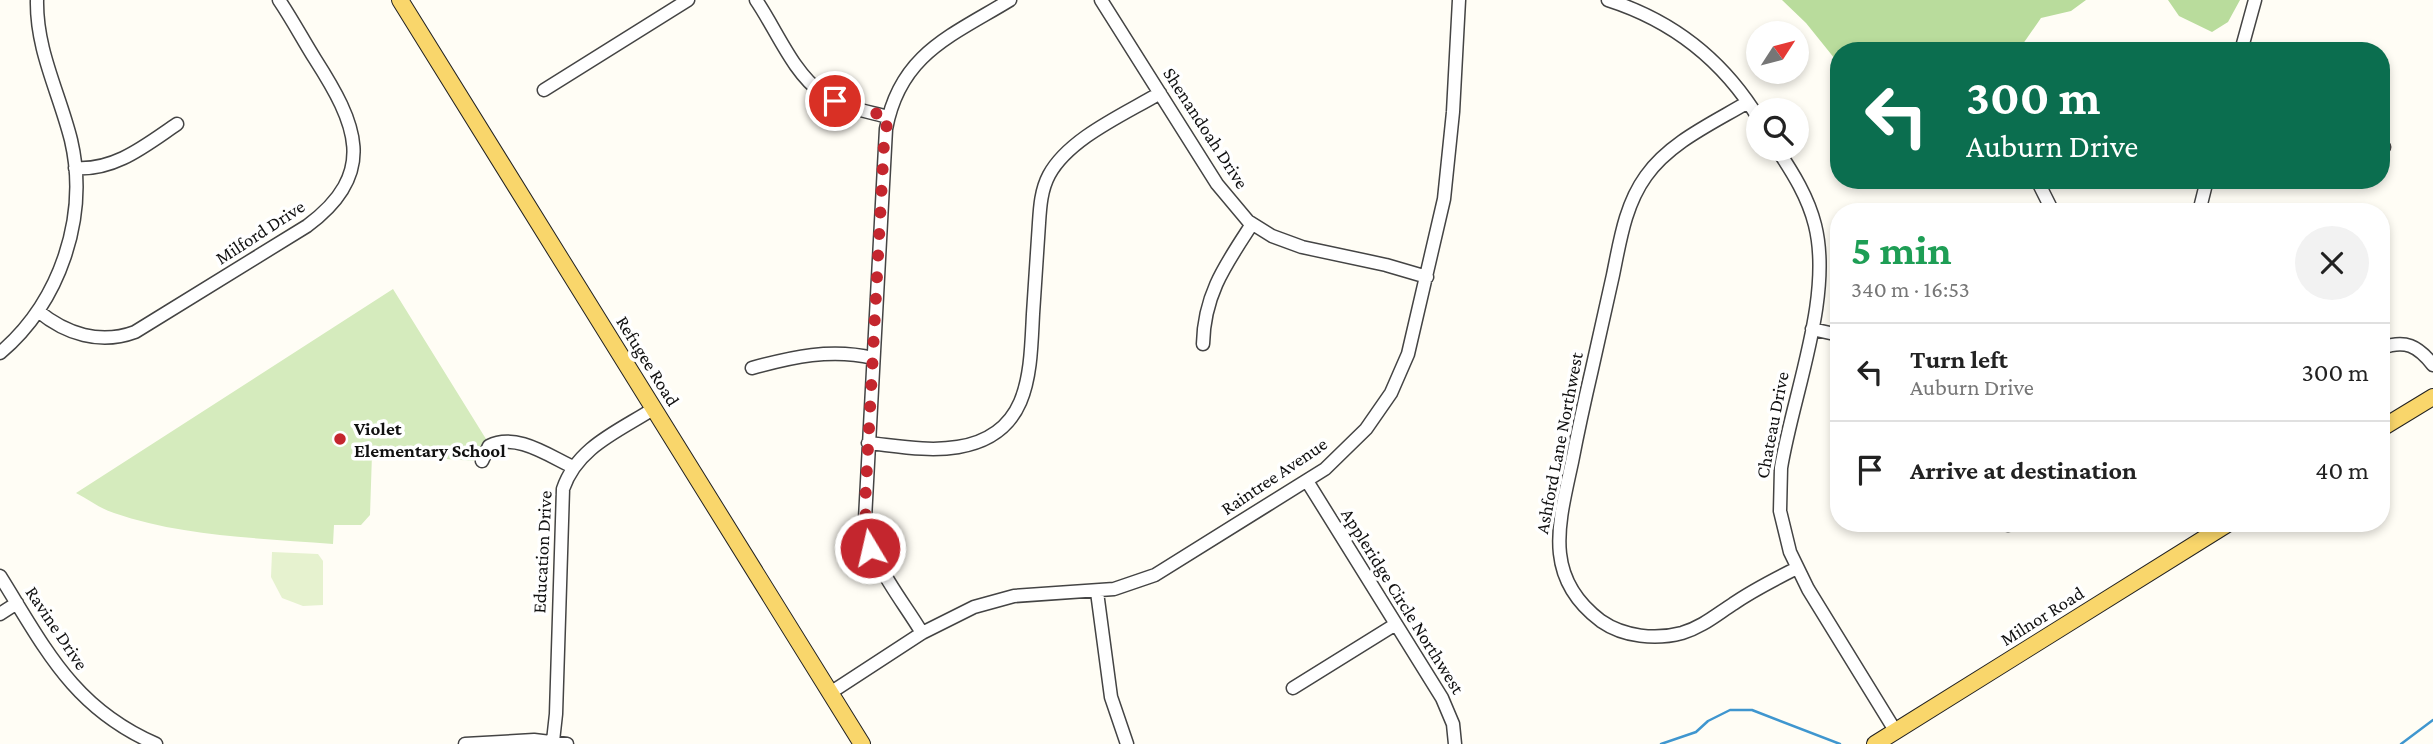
<!DOCTYPE html>
<html lang="en">
<head>
<meta charset="utf-8">
<style>
	:root { --surface:#fff; --page:#f2f2f2; --text:#222; --muted:#767676; --line:#e0e0e0 }
	body { margin:0; font-family:"Crimson Pro",serif; background:var(--page); color:var(--text); height:100vh; display:flex; flex-direction:column; font-size:26px; white-space:nowrap }
	* { box-sizing:border-box; margin:0 }
	p { font-size:23px; color:var(--muted) }
	.icon { flex:none; width:38px; height:38px; fill:none; stroke:currentColor; stroke-width:2; stroke-linecap:round; stroke-linejoin:round }
	.map { position:relative; flex:1; overflow:hidden }
	.side { position:absolute; left:1830px; top:203px; width:560px; height:329px; display:flex; flex-direction:column; background:var(--surface); border-radius:28px; box-shadow:0 4px 10px #0003 }
	.side>* { flex:none }
	.banner { position:absolute; left:1830px; top:42px; width:560px; height:147px; border-radius:28px; box-shadow:0 4px 10px #0003; background:#0b6e4f; color:#fff; overflow:hidden }
	.needle { width:46px; rotate:54deg }
	.tools { position:absolute; left:1746px; top:21px; display:grid; gap:14px }
	.tools a { display:grid; place-items:center; width:63px; height:63px; border-radius:50%; background:var(--surface); box-shadow:0 4px 10px #0003; font-size:35px }
	.pin { position:absolute; display:grid; place-items:center; width:60px; height:60px; color:#fff; margin:-30px; border:4px solid #fff; border-radius:50%; box-shadow:0 2px 7px #0007 }
	.me { position:absolute; width:77px; margin:-38px; rotate:351deg; stroke-linejoin:round; filter:drop-shadow(0 0 5px #0008) }
	.turn { display:flex; align-items:center; gap:24px; height:147px; padding:0 21px; font-size:32px }
	.turn .icon { width:91px; height:91px; stroke-width:2.5 }
	.turn b { display:block; font-size:49px; line-height:60px }
	.round { display:grid; place-items:center; flex:none; width:74px; height:74px; border-radius:37px; background:var(--page) }
	.summary { display:flex; align-items:center; justify-content:space-between; height:119px; padding:0 21px }
	h1 { font-size:42px; font-weight:700; line-height:52px; color:#1e9e55 }
	ul { padding:0; list-style:none }
	li { display:flex; align-items:center; gap:21px; height:98px; padding:0 21px; border-top:2px solid var(--line) }
	li div { flex:1 }
	li b { display:block; font-size:26px }
	li em { font-style:normal }
	.map>svg:first-child { display:block }
	.green { fill:#d5ebbd }
	.forest { fill:#b9dc9c }
	.pitch { fill:#e6f2cf }
	.lines { fill:none; stroke-linecap:round; stroke-linejoin:round }
	.stream { stroke:#3f96cf; stroke-width:2.5 }
	.minor-casing { stroke:#444; stroke-width:15 }
	.major-casing { stroke:#222; stroke-width:18 }
	.minor { stroke:#fff; stroke-width:12 }
	.major { stroke:#f9d66b; stroke-width:16 }
	.route { stroke:#c4262e; stroke-width:12; stroke-dasharray:0 21.6 }
	.poi-dot { fill:#c4262e; stroke:#fff; stroke-width:2.5 }
	.labels { text-anchor:middle; dominant-baseline:central; stroke-width:7; stroke-linejoin:round; paint-order:stroke }
	.street-label { font-size:19px; fill:#111; stroke:#fff }
	.poi-label { font-size:19px; font-weight:bold; fill:#111; stroke:#fff; text-anchor:start }
</style>
</head>
<body>
<div class="map">
<svg width="2433" height="744" viewBox="0 0 2433 744">
	<rect width="100%" height="100%" fill="#fffdf5"/>
	<!-- green -->
	<path class="green" d="M393 289 486 439 476 461 372 454 370 515 361 525H334L333 544C260 538 184 537 114 513 101 509 89 500 76 493Z"/>
	<!-- forest -->
	<path class="forest" d="M1782 0H2086L2071 11 2041 18 2018 51H1839V64L1806 23Z
		M2168 0H2240L2228 22 2212 32 2179 16Z"/>
	<!-- pitch -->
	<path class="pitch" d="M272 552 318 554 323 561V605L303 606 282 598 271 577Z"/>
	<g class="lines">
		<!-- stream -->
		<path class="stream" d="M1661 744 1696 732 1708 721 1730 710H1752L1840 744
			M2401 744 2433 720"/>
		<!-- minor casing -->
		<g class="minor-casing">
			<path id="minor" d="M756 0C776 29 793 73 822 93 840 107 866 111 888 117
				M1101 0 1217 184 1248 221 1272 236 1302 247 1386 265 1427 277
				M1608 0C1674 21 1723 60 1759 119
				M2241 51 2255 0
				M544 90 688 0
				M1748 102C1713 123 1670 142 1646 176 1625 205 1620 241 1613 275 1606 307 1599 338 1592 369 1585 399 1578 431 1572 462 1559 523 1542 577 1601 621 1624 637 1656 640 1682 633 1702 627 1716 615 1733 604 1753 590 1775 579 1797 568
				M2382 147H2384
				M1777 149C1793 173 1808 197 1815 225 1833 297 1793 394 1781 468L1780 511 1790 552 1808 589 1896 732
				M75 168C115 171 146 145 177 124
				M2037 180 2053 212
				M2199 212 2207 180
				M38 311C66 334 100 345 135 332L307 226C379 173 356 123 315 59 303 40 292 19 279 0
				M1812 329 1839 335
				M1203 344C1204 294 1226 264 1252 224
				M2382 348C2405 339 2418 346 2433 365
				M0 353C60 302 89 217 71 140 59 92 36 50 37 0
				M752 368C792 357 831 348 873 358
				M868 443C897 446 929 452 958 447 1031 435 1030 373 1033 314 1035 284 1037 254 1039 223 1040 207 1041 190 1049 175 1069 138 1125 114 1160 93
				M482 461 489 446C516 432 549 456 573 467
				M1307 481 1442 698 1453 724 1455 744
				M2008 523V525
				M0 576C45 648 73 708 156 744
				M1097 592 1111 697 1127 744
				M0 614 17 603
				M922 633C900 596 870 564 865 519L886 129C900 54 951 36 1010 0
				M1293 688 1396 624
				M830 693 922 633 974 607 1014 596 1114 589 1155 575 1325 469 1366 429 1391 393 1408 354 1444 199 1453 112 1459 0
				M553 741 556 714 563 489C577 447 619 431 653 409
				M465 744 534 740 567 744"/>
		</g>
		<!-- major casing -->
		<g class="major-casing">
			<path id="major" d="M400 0 862 744
				M2382 428 2433 397
				M1875 744 2229 523"/>
		</g>
		<!-- minor -->
		<use href="#minor" class="minor"/>
		<!-- major -->
		<use href="#major" class="major"/>
	</g>
	<g class="lines">
		<!-- route -->
		<path class="route" d="M835 101 888 117 884 143 865 505 867 534 870 548"/>
	</g>
	<!-- markers -->
	<circle class="poi-dot" cx="340" cy="439" r="7"/>
	<g class="labels">
		<!-- street labels -->
		<g class="street-label">
			<text transform="translate(1206 128) rotate(57)">Shenandoah Drive</text>
			<text transform="translate(260 232) rotate(-33)">Milford Drive</text>
			<text transform="translate(648 361) rotate(58)">Refugee Road</text>
			<text transform="translate(1772 425) rotate(-79)">Chateau Drive</text>
			<text transform="translate(1559 443) rotate(-79)">Ashford Lane Northwest</text>
			<text transform="translate(1274 476) rotate(-34)">Raintree Avenue</text>
			<text transform="translate(542 552) rotate(-87)">Education Drive</text>
			<text transform="translate(1403 601) rotate(58)">Appleridge Circle Northwest</text>
			<text transform="translate(2042 616) rotate(-32)">Milnor Road</text>
			<text transform="translate(57 628) rotate(56)">Ravine Drive</text>
		</g>
		<!-- poi labels -->
		<g class="poi-label">
			<text x="354" y="428">Violet<tspan x="354" dy="22">Elementary School</tspan></text>
		</g>
	</g>
</svg>
<div class="tools">
<a><svg class="needle" viewBox="-14 -14 28 28"><path d="M0-13l5 13h-10z" fill="#e53935"/><path d="M0 13l5-13h-10z" fill="#767676"/></svg></a>
<a><svg class="icon" aria-label="search" viewBox="0 0 24 24"><circle cx="10" cy="10" r="6"/><path d="M15 15l6 6"/></svg></a>
</div>
<div class="pin" style="left:835px;top:101px;background:#d93025"><svg class="icon" aria-label="arrive" viewBox="0 0 24 24"><path d="M6 21V4h12l-3 4 3 4H6"/></svg></div>
<svg class="me" style="left:870px;top:548px" viewBox="-20 -20 40 40"><circle r="17" fill="#c4262e" stroke="#fff" stroke-width="3"/><path d="M0-11L8 9 0 5-8 9z" fill="#fff"/></svg>
<div class="banner">
<div class="turn"><svg class="icon" aria-label="left" viewBox="0 0 24 24"><path d="M17 20v-9H6M10 6l-5 5 5 5"/></svg><div><b>300 m</b>Auburn Drive</div></div>
</div>
<section class="side">
<div class="summary"><div><h1>5 min</h1><p>340 m · 16:53</p></div><a class="round"><svg class="icon" aria-label="close" viewBox="0 0 24 24"><path d="M6 6l12 12M18 6L6 18"/></svg></a></div>
<ul>
<li><svg class="icon" aria-label="left" viewBox="0 0 24 24"><path d="M17 20v-9H6M10 6l-5 5 5 5"/></svg><div><b>Turn left</b><p>Auburn Drive</p></div><em>300 m</em></li>
<li><svg class="icon" aria-label="arrive" viewBox="0 0 24 24"><path d="M6 21V4h12l-3 4 3 4H6"/></svg><div><b>Arrive at destination</b></div><em>40 m</em></li>
</ul>
</section>
</div>
</body>
</html>
